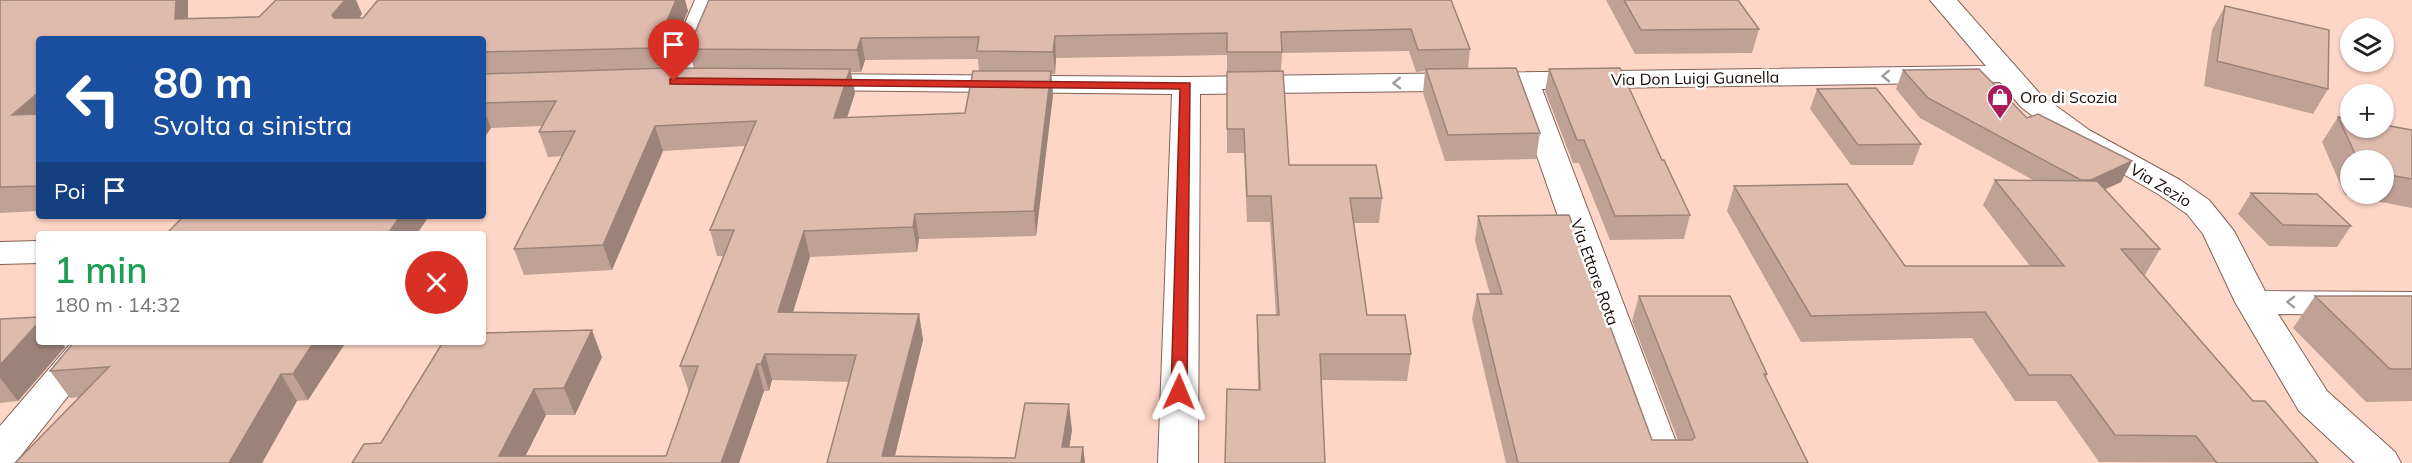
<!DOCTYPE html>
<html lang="it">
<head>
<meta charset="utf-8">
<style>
	:root { --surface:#fff; --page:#f2f2f2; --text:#202124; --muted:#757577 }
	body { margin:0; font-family:Mulish,sans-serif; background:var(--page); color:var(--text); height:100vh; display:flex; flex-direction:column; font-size:22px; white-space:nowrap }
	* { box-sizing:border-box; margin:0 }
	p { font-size:20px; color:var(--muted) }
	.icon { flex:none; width:33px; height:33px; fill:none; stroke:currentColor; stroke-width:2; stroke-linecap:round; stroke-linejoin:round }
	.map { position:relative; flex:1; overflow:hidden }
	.panel { position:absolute; left:36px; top:231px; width:450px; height:114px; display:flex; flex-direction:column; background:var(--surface); border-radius:6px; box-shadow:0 2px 4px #0004 }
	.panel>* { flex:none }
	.guide { position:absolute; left:36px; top:36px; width:450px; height:183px; border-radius:6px; box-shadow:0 2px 4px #0004; background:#1a4fa0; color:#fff; overflow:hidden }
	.tools { position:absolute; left:2340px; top:18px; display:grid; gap:12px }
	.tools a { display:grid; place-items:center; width:54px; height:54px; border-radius:50%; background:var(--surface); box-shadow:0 2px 4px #0004; font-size:30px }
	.pin { position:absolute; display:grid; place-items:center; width:51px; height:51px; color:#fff; margin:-62px -26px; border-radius:50% 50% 50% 0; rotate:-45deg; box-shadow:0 0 6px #0007 }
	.pin .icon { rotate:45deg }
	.me { position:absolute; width:66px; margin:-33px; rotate:1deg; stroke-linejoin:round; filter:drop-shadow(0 0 4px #0008) }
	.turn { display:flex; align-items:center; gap:21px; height:126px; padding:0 18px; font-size:27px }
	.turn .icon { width:78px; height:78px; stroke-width:2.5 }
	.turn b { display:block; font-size:42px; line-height:51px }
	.then { display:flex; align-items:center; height:57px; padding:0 18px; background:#0003; gap:12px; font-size:22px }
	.round { display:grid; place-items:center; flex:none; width:63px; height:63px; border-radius:32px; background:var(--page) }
	.overview { display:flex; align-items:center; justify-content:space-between; height:102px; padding:0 18px }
	h1 { font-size:36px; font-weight:600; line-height:45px; color:#1e9e55 }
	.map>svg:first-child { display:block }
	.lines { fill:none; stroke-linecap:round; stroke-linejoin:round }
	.minor-casing { stroke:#836154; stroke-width:2 }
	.major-casing { stroke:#836154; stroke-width:2 }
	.minor { fill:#fff; fill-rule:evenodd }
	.major { fill:#fff; fill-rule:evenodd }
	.wall { fill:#c0a196; fill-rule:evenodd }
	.shaded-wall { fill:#9c837a }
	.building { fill:#dfbbae; stroke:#9c837a; stroke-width:1.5 }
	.oneway { stroke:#a19d9b }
	.route { fill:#d93025; stroke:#8d1f18; stroke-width:1.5 }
	.labels { text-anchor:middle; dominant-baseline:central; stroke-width:5; stroke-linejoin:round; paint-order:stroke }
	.street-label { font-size:16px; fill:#150905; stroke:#fff }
	.poi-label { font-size:16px; fill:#150905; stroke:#fff; text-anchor:start }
</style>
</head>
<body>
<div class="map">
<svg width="2412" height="463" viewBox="0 0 2412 463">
	<rect width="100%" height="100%" fill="#fed6c8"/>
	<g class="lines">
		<!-- minor casing -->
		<g class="minor-casing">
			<path id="minor" d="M695 0H721L688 81 684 87 674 89 664 87 660 81Z
				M1930 0H1957L2041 95 2089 130 2180 180 2209 200 2234 231 2265 291 2412 292V316L2278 314 2327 391 2395 452 2401 463H2355L2299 411 2235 302 2203 234 2187 214 2158 194 2067 142 2021 107 2000 82 1542 89 1684 463H1644L1514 90 1200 94 1198 463H1158L1172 94 809 90 799 88 795 82 799 76 809 74 1186 77 1986 66Z
				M39 241V263L0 264V242Z"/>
		</g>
		<!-- major casing -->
		<g class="major-casing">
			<path id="major" d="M72 342H111L15 463H0V426Z"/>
		</g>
		<!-- minor -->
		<use href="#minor" class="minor"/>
		<!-- major -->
		<use href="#major" class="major"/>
	</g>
	<!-- wall -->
	<path class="wall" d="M0 0 188 18 362 14 359 18H363L378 0H685L688 11 663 68H694L688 49 709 0H1451L1470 49 1468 68 1540 133 1536 159 1445 161 1423 93 1425 71 1416 72 1409 51 1282 53 1281 71 1289 165 1382 198 1379 223H1354L1367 315 1411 354 1407 381 1321 380 1258 390 1257 341V315H1276L1270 222H1247L1244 153H1227V55L1056 58 1055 74H1051L1053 95 1036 236 919 239 917 252 810 257 793 312 919 314 923 340 895 456 1015 458 1072 430 1069 447H1083L1085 463H827L849 382 772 380 769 391H764L739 463H352L381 443 602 357 575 415H546L525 456H666L689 392 680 366 724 256H717L710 230 745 146 663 151 612 270 524 275 514 249 562 156 548 157 539 132 543 126 491 128 483 139V39H39V211L0 213ZM978 59 979 71 965 113 847 118 855 93 851 72H861L865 60Z
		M1606 0H1738L1759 29 1752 53 1635 54Z
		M2225 6 2328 89 2313 114 2204 86 2212 30Z
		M1549 69 1662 160 1690 215 1684 239 1610 240 1579 163H1573L1545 91Z
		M1903 70 2027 118 2132 161 2121 182 2105 189 2160 249 2145 275H2143L2253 401 2318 463 2099 462 2056 401H2015L1972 338 1801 342 1727 211 1734 186 1905 266H2030L1983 205 1995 180H2033L1920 118 1896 89Z
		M1817 89 1921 144 1913 165H1851L1810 109Z
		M2338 117 2412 130V208L2345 195 2322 142ZM2350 160H2384V194H2350Z
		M2251 193 2351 226 2337 247 2269 246 2238 214Z
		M1478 216 1652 440H1678L1632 321 1639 296 1767 374 1766 378 1808 463H1506L1472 319 1477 294H1490L1475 241Z
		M2315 296H2412V401L2366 402 2293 328Z
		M0 319 39 342H61L65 347 18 401 0 403Z
		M74 342H346L308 400 297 401 262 463H15L80 397 70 398 50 371Z"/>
	<!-- shaded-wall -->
	<path class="shaded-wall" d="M176 0H188V39L175 19Z
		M333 0H356L362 14 342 38 332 15Z
		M676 0H685L688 11 662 71 655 48Z
		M1055 36 1056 58 1055 74 1053 52Z
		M861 38 865 60 861 72 857 50Z
		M850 69 855 93 839 142 834 118Z
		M1051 71 1053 95 1036 236 1034 211Z
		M39 92V129L12 115Z
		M483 108 491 128 483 139Z
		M655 126 663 151 612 270 603 245Z
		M2132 161 2121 182 2075 203 2086 183Z
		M915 214 919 239 917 252 913 227Z
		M400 216H429L417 234H388Z
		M804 231 810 257 785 338 778 312Z
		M919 314 923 340 893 463 882 456Z
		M39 322V342H61L65 347 18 401 0 378V365Z
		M592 330 602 357 575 415 564 388Z
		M314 342H346L308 400 293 374Z
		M765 354 772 380 769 391 761 364Z
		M757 364 764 391 739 463H721Z
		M281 374 297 401 262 463H229Z
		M534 389 546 415 522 463 499 456Z
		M1069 404 1072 430 1067 463 1062 447Z
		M1083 447 1085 463H1081Z"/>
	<!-- building -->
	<path class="building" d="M0 0H176L175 19 259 17 276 0H345L332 15 334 18H363L378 0H676L655 48 483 52V39H39V92L12 115 39 114V186L0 187Z
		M709 0H1451L1470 49 1418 50 1411 29 1281 32 1282 52H1227V33L1055 36 1053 52 977 51 979 37 861 38 857 50 688 49Z
		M1624 0H1738L1759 29 1641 30Z
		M2225 6 2329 30 2328 89 2217 61Z
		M667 68 850 69 834 118 965 113 973 71H1051L1034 211 915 214 913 227 804 231 778 312 919 314 882 456 1015 458 1025 403 1069 404 1062 447H1083L1081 463H827L856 355 765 354 761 364H757L721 463H352L364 444 381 443 443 342H483V333L592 330 564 388 534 389 499 456H666L698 366H680L734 230H710L756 121 655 126 603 245 514 249 575 131 539 132 556 101 483 103V74Z
		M1516 68 1540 133 1448 135 1426 69Z
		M1620 68 1662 160H1664L1690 215 1615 216 1584 140H1577L1549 69Z
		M1979 69 2027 118 2038 114 2132 161 2091 180H2081L1928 98 1903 70Z
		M1283 71 1289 165H1376L1382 198H1350L1367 315H1405L1411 354H1320L1325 463H1225L1227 389 1260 390 1257 315H1279L1271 196H1247L1244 129H1227V72Z
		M1876 88 1921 144 1858 145 1817 89Z
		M2338 117 2350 119V128H2384V125L2412 130V179L2384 174V160H2358Z
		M1995 180 2097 181 2160 249H2121L2253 401H2265L2318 463H2217L2196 436 2115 435 2071 375H2029L1985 312 1811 316 1734 186 1847 184 1905 266H2064Z
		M2251 193 2317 194 2351 226 2283 225Z
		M1569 215 1652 440H1692L1695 437 1639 296H1730L1767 374H1764L1808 463H1518L1477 294H1502L1478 216Z
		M184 216H400L388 234H166Z
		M2315 296H2412V369H2390Z
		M39 317V322L0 365V319Z
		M74 342H314L293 374H281L229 463H15L109 367 50 371Z"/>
	<!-- one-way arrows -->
	<defs><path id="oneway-chevron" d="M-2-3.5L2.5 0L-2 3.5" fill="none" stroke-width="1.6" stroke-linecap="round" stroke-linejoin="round" transform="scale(1.5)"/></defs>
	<g class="oneway">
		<use href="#oneway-chevron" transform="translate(1886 76) rotate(179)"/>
		<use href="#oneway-chevron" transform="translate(1397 83) rotate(179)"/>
		<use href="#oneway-chevron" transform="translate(2291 302) rotate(-179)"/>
	</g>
	<!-- route -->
	<path class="route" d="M674 78 1190 83 1187 392 1185 396H1174L1171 392 1180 89 670 84V79Z"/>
	<!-- icons -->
	<defs>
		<g id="shop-pin" transform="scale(1.35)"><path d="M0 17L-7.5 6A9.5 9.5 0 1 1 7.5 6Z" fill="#a91b5a" stroke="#fff"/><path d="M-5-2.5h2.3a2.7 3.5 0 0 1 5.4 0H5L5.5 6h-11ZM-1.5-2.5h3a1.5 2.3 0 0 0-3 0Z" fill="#fff"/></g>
	</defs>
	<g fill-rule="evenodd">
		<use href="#shop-pin" x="2000" y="97"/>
	</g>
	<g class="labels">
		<!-- street labels -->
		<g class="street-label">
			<text transform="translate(1695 78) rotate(-1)">Via Don Luigi Guanella</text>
			<text transform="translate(2161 185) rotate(31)">Via Zezio</text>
			<text transform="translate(1595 272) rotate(70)">Via Ettore Rota</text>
		</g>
		<!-- poi labels -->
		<g class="poi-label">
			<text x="2020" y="97">Oro di Scozia</text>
		</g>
	</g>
</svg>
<div class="tools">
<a><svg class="icon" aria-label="layers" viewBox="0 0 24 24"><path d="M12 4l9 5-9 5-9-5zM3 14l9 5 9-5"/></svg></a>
<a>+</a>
<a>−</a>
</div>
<div class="pin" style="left:674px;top:81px;background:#d93025"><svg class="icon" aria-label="arrive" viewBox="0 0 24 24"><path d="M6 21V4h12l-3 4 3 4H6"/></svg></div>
<svg class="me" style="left:1179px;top:392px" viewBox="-20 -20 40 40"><path d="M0-17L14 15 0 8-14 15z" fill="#d93025" stroke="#fff" stroke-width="4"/></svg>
<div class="guide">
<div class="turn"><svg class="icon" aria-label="left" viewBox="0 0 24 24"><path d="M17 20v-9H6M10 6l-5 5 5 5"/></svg><div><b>80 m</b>Svolta a sinistra</div></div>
<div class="then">Poi<svg class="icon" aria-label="arrive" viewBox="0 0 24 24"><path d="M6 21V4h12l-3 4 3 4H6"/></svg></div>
</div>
<section class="panel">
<div class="overview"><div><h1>1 min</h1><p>180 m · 14:32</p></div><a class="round" style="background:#d93025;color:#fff"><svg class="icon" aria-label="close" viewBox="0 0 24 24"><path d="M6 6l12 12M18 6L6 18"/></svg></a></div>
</section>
</div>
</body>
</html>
